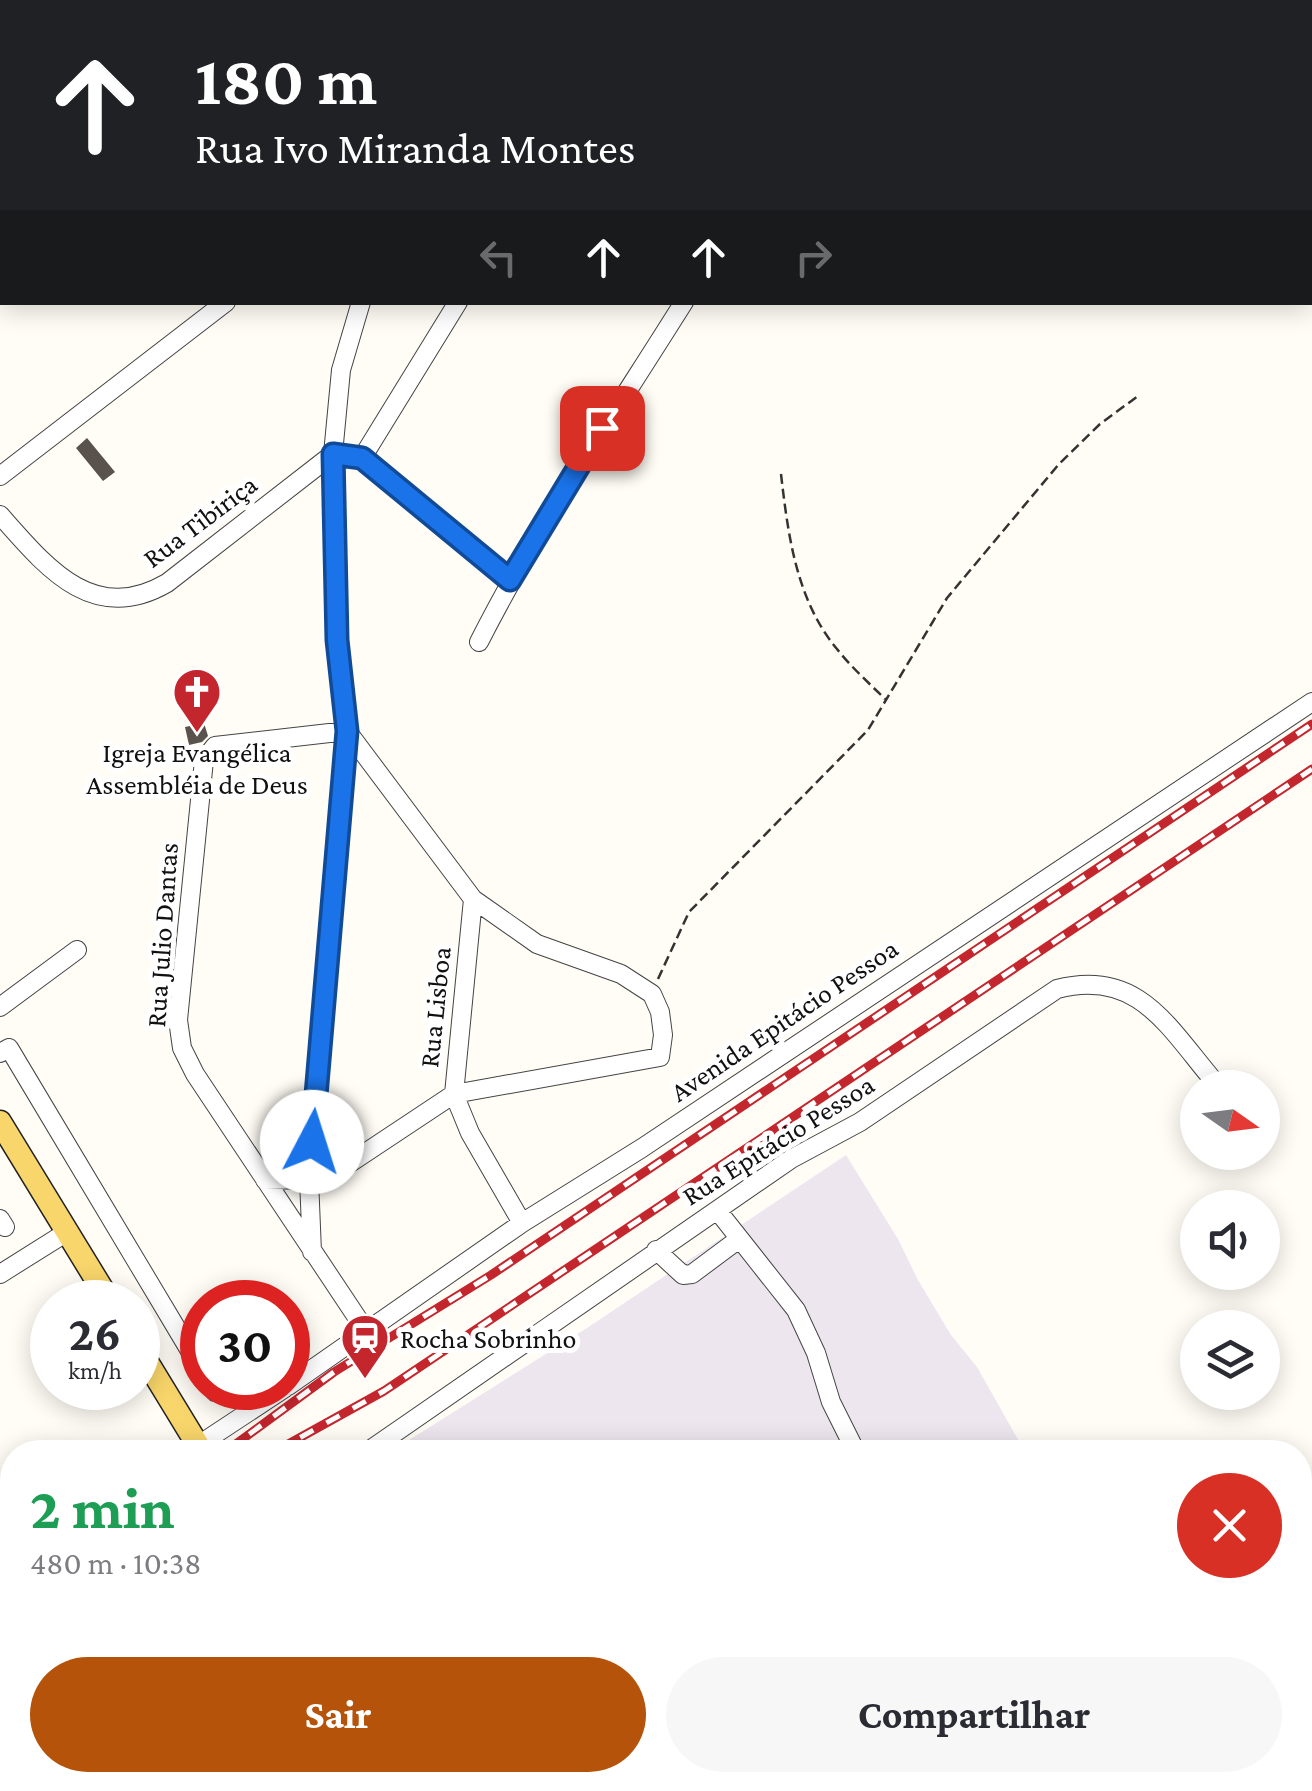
<!DOCTYPE html>
<html lang="pt">
<head>
<meta charset="utf-8">
<style>
	:root { --surface:#fff; --page:#f7f7f7; --text:#2b2b33; --muted:#7c7c81; --accent:#b45309 }
	body { margin:0; font-family:"Crimson Pro",serif; background:var(--page); color:var(--text); height:100vh; display:flex; flex-direction:column; font-size:38px; white-space:nowrap }
	* { box-sizing:border-box; margin:0 }
	p { font-size:32px; color:var(--muted) }
	.icon { flex:none; width:55px; height:55px; fill:none; stroke:currentColor; stroke-width:2; stroke-linecap:round; stroke-linejoin:round }
	.map { position:relative; flex:1; overflow:hidden }
	.drawer { position:absolute; left:0px; top:1440px; width:1312px; height:352px; display:flex; flex-direction:column; background:var(--surface); border-radius:40px 40px 0 0; box-shadow:0 5px 25px #0003 }
	.drawer>* { flex:none }
	.top-card { position:absolute; left:0px; top:0px; width:1312px; height:305px; box-shadow:0 5px 25px #0003; background:#202124; color:#fff; overflow:hidden }
	.needle { width:65px; rotate:104deg }
	.buttons { position:absolute; left:1180px; top:1070px; display:grid; gap:20px }
	.buttons a { display:grid; place-items:center; width:100px; height:100px; border-radius:50%; background:var(--surface); box-shadow:0 5px 25px #0003; font-size:50px }
	.speed { position:absolute; left:30px; top:1280px; display:flex; gap:20px; font-size:50px; font-weight:700; text-align:center }
	.speed>* { display:grid; place-content:center; width:130px; height:130px; border-radius:50%; background:var(--surface); box-shadow:0 5px 25px #0003; line-height:1 }
	.speed small { font-size:25px; font-weight:400 }
	.speed .limit { border:15px solid #d22; background:#fff; color:#111 }
	.pin { position:absolute; display:grid; place-items:center; width:85px; height:85px; color:#fff; margin:-42px; border-radius:20px; box-shadow:0 5px 15px #0006 }
	.me { position:absolute; width:110px; margin:-55px; rotate:5deg; stroke-linejoin:round; filter:drop-shadow(0 0 8px #0008) }
	.turn { display:flex; align-items:center; gap:35px; height:210px; padding:0 30px; font-size:45px }
	.turn .icon { width:130px; height:130px; stroke-width:2.5 }
	.turn b { display:block; font-size:70px; line-height:85px }
	.lanes { display:flex; align-items:center; height:95px; padding:0 30px; background:#0003; justify-content:center; gap:50px; direction:ltr }
	.lanes .off { opacity:.35 }
	.round { display:grid; place-items:center; flex:none; width:105px; height:105px; border-radius:52px; background:var(--page) }
	.headline { display:flex; align-items:center; justify-content:space-between; height:170px; padding:0 30px }
	h1 { font-size:60px; font-weight:700; line-height:75px; color:#1e9e55 }
	.button { display:flex; gap:20px; margin-top:auto; padding:20px 30px }
	.button a { flex:1; height:115px; border-radius:60px; background:var(--accent); color:#fff; font-size:40px; font-weight:700; line-height:115px; text-align:center }
	.button a+a { background:var(--page); color:var(--text) }
	.map>svg:first-child { display:block }
	.industrial { fill:#eee6ef }
	.green { fill:#d5ebbd }
	.building { fill:#5a524d }
	.lines { fill:none; stroke-linecap:round; stroke-linejoin:round }
	.minor-casing { stroke:#444; stroke-width:20 }
	.major-casing { stroke:#222; stroke-width:25 }
	.path { stroke:#333; stroke-width:2.5; stroke-dasharray:10 5; stroke-linecap:butt }
	.minor { stroke:#fff; stroke-width:18 }
	.major { stroke:#f9d66b; stroke-width:22 }
	.rail-casing { stroke:#c4262e; stroke-width:9 }
	.rail { stroke:#fff; stroke-width:5; stroke-dasharray:15; stroke-linecap:butt }
	.route-casing { stroke:#114b97; stroke-width:25 }
	.route { stroke:#1a73e8; stroke-width:18 }
	.labels { text-anchor:middle; dominant-baseline:central; stroke-width:10; stroke-linejoin:round; paint-order:stroke }
	.street-label { font-size:28px; fill:#111; stroke:#fff }
	.poi-label { font-size:28px; fill:#111; stroke:#fff }
</style>
</head>
<body>
<div class="map">
<svg width="1312" height="1791" viewBox="0 0 1312 1791">
	<rect width="100%" height="100%" fill="#fffdf5"/>
	<!-- industrial -->
	<path class="industrial" d="M846 1155 898 1239 918 1280 951 1335 977 1367 1025 1452H390L587 1328Z
		M742 1780H977L960 1791H750Z"/>
	<!-- green -->
	<path class="green" d="M12 1700V1766L0 1746V1708Z"/>
	<!-- building -->
	<path class="building" d="M87 438 115 472 103 481 76 448Z
		M204 723 208 736 202 742 189 745 185 727Z"/>
	<g class="lines">
		<!-- minor casing -->
		<g class="minor-casing">
			<path id="minor" d="M336 0V2
				M586 0 589 2
				M868 0 871 2
				M914 2 917 0
				M1154 2 1156 0
				M0 73H2
				M362 458 458 302
				M0 476 226 302
				M0 515C46 567 93 626 167 583L333 454 362 458 510 580
				M479 642C539 524 613 415 684 302
				M473 899 454 1094 470 1133 522 1223
				M0 1007 77 950
				M0 1053 9 1048 202 1371
				M265 1180 309 1179 344 1167 454 1094 660 1057 663 1035 660 1012 652 994 621 974 537 944 473 899 347 731 337 640 333 454 341 370 361 302
				M717 1210 796 1310 816 1353 831 1402 856 1452
				M0 1219 5 1227
				M656 1250 683 1275 692 1274 739 1239
				M312 1252 309 1179 347 731 215 746 204 760 178 1020 182 1048 195 1074 366 1331
				M0 1274 67 1232
				M288 1386 522 1223 642 1148 1312 702
				M212 1388 215 1392
				M188 1452 285 1388
				M367 1452 791 1159 860 1122 1057 989C1138 968 1168 1027 1214 1081
				M0 1583 12 1574
				M0 1695 12 1686
				M0 1763 20 1791
				M120 1780 127 1791
				M224 1780 231 1791
				M1208 1780 1214 1791
				M341 1791 359 1780
				M1012 1791 1030 1780"/>
		</g>
		<!-- major casing -->
		<g class="major-casing">
			<path id="major" d="M299 2 302 0
				M0 233 2 231
				M0 1122 110 1302
				M138 1347 202 1452
				M396 1780 403 1791"/>
		</g>
		<!-- path -->
		<path class="path" d="M781 474C788 534 796 600 837 649 851 667 869 683 885 699
			M658 979 689 912 868 730 947 598 1059 464 1100 424 1138 396"/>
		<!-- minor -->
		<use href="#minor" class="minor"/>
		<!-- major -->
		<use href="#major" class="major"/>
		<!-- rail casing -->
		<g class="rail-casing">
			<path id="rail" d="M225 1452 334 1372 491 1275 1312 724
				M274 1452 384 1391 1312 769
				M0 1619 12 1610"/>
		</g>
		<!-- rail -->
		<use href="#rail" class="rail"/>
	</g>
	<g class="lines">
		<!-- route casing -->
		<g class="route-casing">
			<path id="route" d="M312 1142 347 731 337 640 333 454 362 458 510 580 602 428"/>
		</g>
		<!-- route -->
		<use href="#route" class="route"/>
	</g>
	<!-- icons -->
	<defs>
		<g id="church-pin" transform="scale(2.5)"><path d="M0 17L-7.5 6A9.5 9.5 0 1 1 7.5 6Z" fill="#c4262e" stroke="#fff"/><path d="M-1.2-6h2.4v3.5h3.3v2.4h-3.3V6h-2.4V-.1h-3.3v-2.4h3.3Z" fill="#fff"/></g>
		<g id="station-pin" transform="scale(2.5)"><path d="M0 17L-7.5 6A9.5 9.5 0 1 1 7.5 6Z" fill="#c4262e" stroke="#fff"/><path d="M-3-6H3Q5-6 5-4V2Q5 4 3 4L4.5 6H3L1.5 4h-3L-3 6H-4.5L-3 4Q-5 4-5 2V-4Q-5-6-3-6ZM-3.5-4v3h7v-3ZM-3.5 1v1.5H-2V1ZM2 1v1.5H3.5V1Z" fill="#fff"/></g>
	</defs>
	<g fill-rule="evenodd">
		<use href="#church-pin" x="197" y="692"/>
		<use href="#station-pin" x="365" y="1338"/>
	</g>
	<g class="labels">
		<!-- street labels -->
		<g class="street-label">
			<text transform="translate(200 521) rotate(-37)">Rua Tibiriça</text>
			<text transform="translate(162 935) rotate(-86)">Rua Julio Dantas</text>
			<text transform="translate(435 1007) rotate(-84)">Rua Lisboa</text>
			<text transform="translate(784 1020) rotate(-34)">Avenida Epitácio Pessoa</text>
			<text transform="translate(778 1140) rotate(-32)">Rua Epitácio Pessoa</text>
		</g>
		<!-- poi labels -->
		<g class="poi-label">
			<text x="197" y="752">Igreja Evangélica<tspan x="197" dy="32">Assembléia de Deus</tspan></text>
			<text x="400" y="1338" text-anchor="start">Rocha Sobrinho</text>
		</g>
	</g>
</svg>
<div class="buttons">
<a><svg class="needle" viewBox="-14 -14 28 28"><path d="M0-13l5 13h-10z" fill="#e53935"/><path d="M0 13l5-13h-10z" fill="#7c7c81"/></svg></a>
<a><svg class="icon" aria-label="sound" viewBox="0 0 24 24"><path d="M4 9h4l5-4v14l-5-4H4zM17 9q2 3 0 6"/></svg></a>
<a><svg class="icon" aria-label="layers" viewBox="0 0 24 24"><path d="M12 4l9 5-9 5-9-5zM3 14l9 5 9-5"/></svg></a>
</div>
<div class="speed"><div>26<small>km/h</small></div><div class="limit">30</div></div>
<div class="pin" style="left:602px;top:428px;background:#d93025"><svg class="icon" aria-label="arrive" viewBox="0 0 24 24"><path d="M6 21V4h12l-3 4 3 4H6"/></svg></div>
<svg class="me" style="left:312px;top:1142px" viewBox="-20 -20 40 40"><circle r="19" fill="#fff"/><path d="M0-13L10 11 0 6-10 11z" fill="#1a73e8"/></svg>
<div class="top-card">
<div class="turn"><svg class="icon" aria-label="ahead" viewBox="0 0 24 24"><path d="M12 20V5M6 11l6-6 6 6"/></svg><div><b>180 m</b>Rua Ivo Miranda Montes</div></div>
<div class="lanes"><svg class="icon off" aria-label="left" viewBox="0 0 24 24"><path d="M17 20v-9H6M10 6l-5 5 5 5"/></svg><svg class="icon" aria-label="ahead" viewBox="0 0 24 24"><path d="M12 20V5M6 11l6-6 6 6"/></svg><svg class="icon" aria-label="ahead" viewBox="0 0 24 24"><path d="M12 20V5M6 11l6-6 6 6"/></svg><svg class="icon off" aria-label="right" viewBox="0 0 24 24"><path d="M7 20v-9h11M14 6l5 5-5 5"/></svg></div>
</div>
<section class="drawer">
<div class="headline"><div><h1>2 min</h1><p>480 m · 10:38</p></div><a class="round" style="background:#d93025;color:#fff"><svg class="icon" aria-label="close" viewBox="0 0 24 24"><path d="M6 6l12 12M18 6L6 18"/></svg></a></div>
<div class="button"><a>Sair</a><a>Compartilhar</a></div>
</section>
</div>
</body>
</html>
